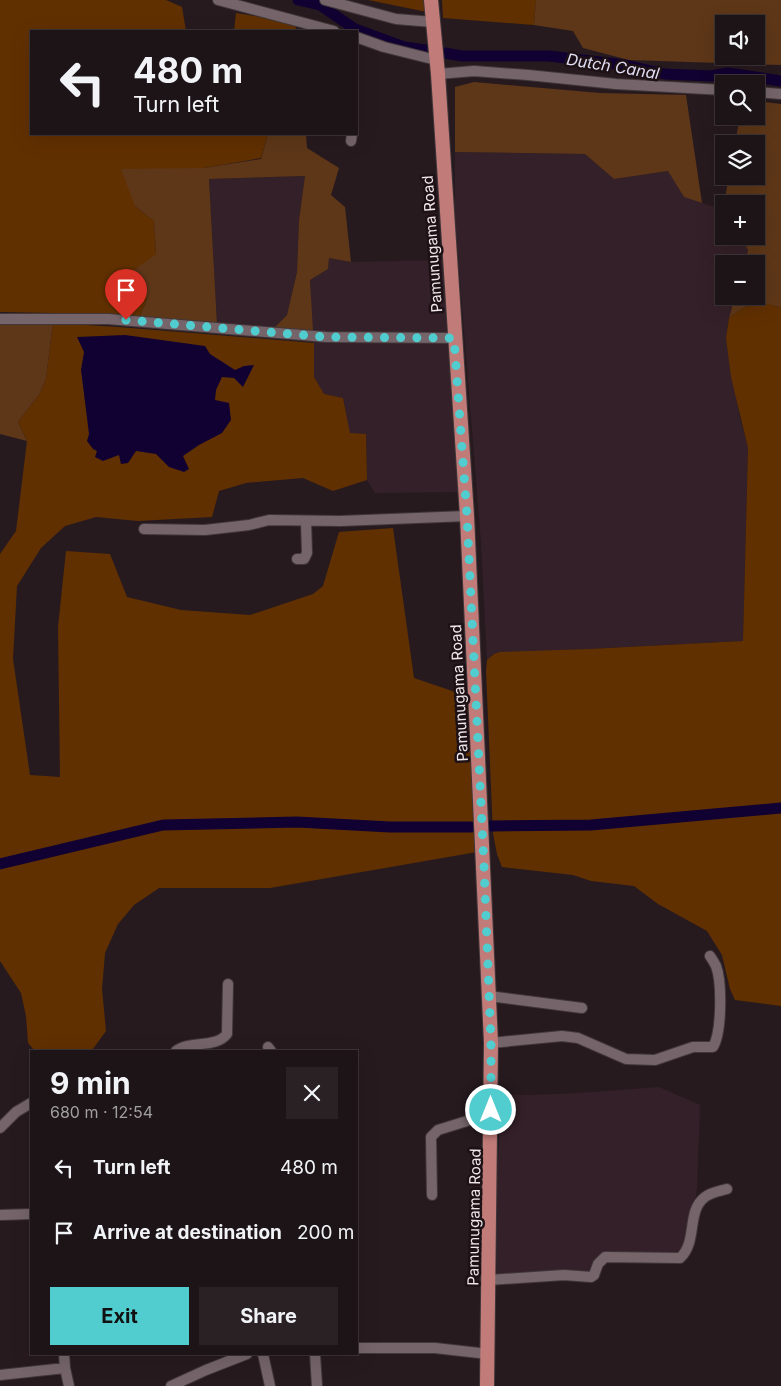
<!DOCTYPE html>
<html lang="en">
<head>
<meta charset="utf-8">
<style>
	:root { --surface:#1d1417; --page:#2a2124; --text:#f1f3f6; --muted:#a09ea1; --line:#3b3336; --accent:#52cdcf }
	body { margin:0; font-family:Inter,sans-serif; background:var(--page); color:var(--text); height:100vh; display:flex; flex-direction:column; font-size:19px; white-space:nowrap }
	* { box-sizing:border-box; margin:0 }
	p { font-size:16px; color:var(--muted) }
	.icon { flex:none; width:28px; height:28px; fill:none; stroke:currentColor; stroke-width:2; stroke-linecap:round; stroke-linejoin:round }
	.map { position:relative; flex:1; overflow:hidden }
	.side { position:absolute; left:30px; top:1050px; width:328px; height:305px; display:flex; flex-direction:column; background:var(--surface); border-radius:0px; box-shadow:0 5px 20px #0002,0 0 0 1px var(--line) }
	.side>* { flex:none }
	.top-card { position:absolute; left:30px; top:30px; width:328px; height:105px; border-radius:0px; box-shadow:0 5px 20px #0002,0 0 0 1px var(--line); background:#1d1417; color:var(--text); overflow:hidden }
	.tools { position:absolute; left:715px; top:15px; display:grid; gap:10px }
	.tools a { display:grid; place-items:center; width:50px; height:50px; border-radius:0px; background:var(--surface); box-shadow:0 5px 20px #0002,0 0 0 1px var(--line); font-size:25px }
	.pin { position:absolute; display:grid; place-items:center; width:42px; height:42px; color:#fff; margin:-51px -21px; border-radius:50% 50% 50% 0; rotate:-45deg; box-shadow:0 0 5px #0007 }
	.pin .icon { rotate:45deg }
	.me { position:absolute; width:55px; margin:-28px; rotate:0deg; stroke-linejoin:round; filter:drop-shadow(0 0 4px #0008) }
	.turn { display:flex; align-items:center; gap:18px; height:105px; padding:0 20px; font-size:22px }
	.turn .icon { width:65px; height:65px; stroke-width:2.5 }
	.turn b { display:block; font-size:35px; line-height:42px }
	.round { display:grid; place-items:center; flex:none; width:52px; height:52px; border-radius:0px; background:var(--page) }
	.summary { display:flex; align-items:center; justify-content:space-between; height:85px; padding:0 20px }
	h1 { font-size:30px; font-weight:700; line-height:38px }
	.action { display:flex; gap:10px; margin-top:auto; padding:10px 20px }
	.action a { flex:1; height:58px; border-radius:0px; background:var(--accent); color:#111; font-size:20px; font-weight:700; line-height:58px; text-align:center }
	.action a+a { background:var(--page); color:var(--text) }
	ul { padding:0; list-style:none }
	li { display:flex; align-items:center; gap:15px; height:65px; padding:0 20px }
	li div { flex:1 }
	li b { display:block; font-size:19px }
	li em { font-style:normal }
	.map>svg:first-child { display:block }
	.built { fill:#342028 }
	.green { fill:#613000 }
	.forest { fill:#5e3718; fill-rule:evenodd }
	.water { fill:#110032 }
	.lines { fill:none; stroke-linecap:round; stroke-linejoin:round }
	.canal { stroke:#110032; stroke-width:11 }
	.minor-casing { stroke:#41373a; stroke-width:12 }
	.primary-casing { stroke:#41373a; stroke-width:16 }
	.minor { stroke:#75656a; stroke-width:10 }
	.primary { stroke:#c17c79; stroke-width:14 }
	.route { stroke:#52cdcf; stroke-width:9; stroke-dasharray:0 16.2 }
	.labels { text-anchor:middle; dominant-baseline:central; stroke-width:5; stroke-linejoin:round; paint-order:stroke }
	.street-label { font-size:15px; fill:#f0e7ea; stroke:#1e1116 }
	.water-label { font-size:16px; font-style:italic; fill:#e1dff5; stroke:#1e1116 }
</style>
</head>
<body>
<div class="map">
<svg width="781" height="1386" viewBox="0 0 781 1386">
	<rect width="100%" height="100%" fill="#271a1f"/>
	<!-- built -->
	<path class="built" d="M455 152 585 154 614 179 669 171 684 197 723 210 724 236H740L748 250 745 264H724V296H735L729 318 726 338 739 413 748 448 743 641 494 654 487 660 481 542 455 218Z
		M305 176 299 220 297 272 287 315 274 328H258L217 324 209 179Z
		M329 258 351 262 449 260 447 332 460 492 375 493 367 480 366 434H350L343 398 324 395 314 377 310 280 328 269Z
		M659 1087 700 1105 697 1188 692 1229 682 1256 601 1254 595 1262 593 1274 497 1278V1184L501 1094 528 1095 581 1093Z"/>
	<!-- green -->
	<path class="green" d="M0 0H166L182 7 186 31H31V134H268L261 158 204 168 135 206 154 221 156 254 147 299 140 316 107 314 0 312Z
		M368 0H429L432 13Z
		M442 0H536L534 25 443 18Z
		M236 13 297 23 295 31H234Z
		M768 303 781 308V1006L735 1000 730 989 722 955 707 931 658 904 634 886 591 881 573 875 502 867 497 854 493 833 486 671 487 660 494 654 500 652 589 649 743 641 748 448 731 377 726 338 729 318C743 306 750 304 768 303Z
		M53 323 118 327 314 343V377L324 394 343 398 350 433 366 434 367 480 333 491 303 478 246 483 219 491 212 517 138 521 96 517 65 526 41 548 17 586 13 659 30 775 60 777 58 627 66 551 110 554 127 597 181 610 250 615 313 594 323 586 339 532 393 528 414 678 467 696 477 852 270 888H159L134 905 118 924 105 953 102 989 106 1031 93 1049 88 1051H35L28 1043 26 1016 21 993 0 961V554L16 531 27 441 18 422 40 393 46 378Z"/>
	<!-- forest -->
	<path class="forest" d="M536 0H781V65L629 60 583 48 573 31 534 25ZM724 24H756V56H724Z
		M474 82 600 93 686 95 702 203 684 197 668 171 614 179 585 154 455 152V87Z
		M756 101 781 104V308C759 299 748 303 729 318L735 296H756V264H745L748 250 740 236H756V204H724L729 176H756V144H735L740 116H756Z
		M268 134H306L307 148 339 168 331 195 345 207 351 262 329 258 328 269 310 280 313 331 274 328 287 315 297 272 299 220 305 176 209 179 217 324 140 316 147 299 131 272 156 254 154 221 135 206 121 169 204 168 261 159Z
		M0 323H53L46 378 40 393 18 422 27 441 0 434Z"/>
	<!-- water -->
	<path class="water" d="M125 335 205 346 210 354 235 370 244 366 254 365 243 387 234 378 222 377 216 390 215 400 229 403 231 420 222 433 199 445 183 456 189 469 184 472 169 467 156 454 136 451 128 463 121 464 119 455 103 461 95 457 97 451 93 449 87 441 89 434 81 370 84 352 77 337Z"/>
	<g class="lines">
		<!-- canal -->
		<path class="canal" d="M298 0 320 5 355 29 404 47 426 50
			M445 53 462 56H549L625 65 665 74 711 76 728 73 781 81
			M491 826 591 825 781 808
			M0 864 163 825 297 822 390 827H471"/>
		<!-- minor casing -->
		<g class="minor-casing">
			<path id="minor" d="M218 0 334 31
				M325 0 396 19 433 22
				M356 37 384 47 436 60
				M438 74 474 71 528 75 616 84 724 90
				M756 92 781 94
				M351 141 352 134
				M0 319H108L326 337 454 338
				M144 529 205 530 249 525 269 520 340 521 467 516
				M297 559H304L307 553 306 521
				M489 996 582 1008
				M491 1043 562 1036 578 1038 626 1059 655 1060 693 1047H713C722 1032 722 982 716 966 714 962 712 959 710 956
				M268 1047 271 1051
				M176 1051C190 1040 215 1049 227 1034L228 984
				M0 1128 16 1112 31 1103
				M432 1195 431 1137 438 1130 467 1121 491 1110
				M0 1215 31 1214
				M489 1280 564 1275 591 1277 594 1275 598 1264 605 1257 680 1258C698 1242 686 1211 705 1197 711 1192 720 1191 727 1189
				M356 1348H435L488 1354
				M64 1354 65 1368
				M263 1354 270 1386
				M315 1354 317 1386
				M0 1375 65 1368 69 1386
				M171 1386 206 1370 247 1354"/>
		</g>
		<!-- primary casing -->
		<g class="primary-casing">
			<path id="primary" d="M431 0 438 74 467 516 491 1043 487 1386"/>
		</g>
		<!-- minor -->
		<use href="#minor" class="minor"/>
		<!-- primary -->
		<use href="#primary" class="primary"/>
	</g>
	<g class="lines">
		<!-- route -->
		<path class="route" d="M126 320 326 337 454 338 467 516 484 866 491 1043V1110"/>
	</g>
	<g class="labels">
		<!-- street labels -->
		<g class="street-label">
			<text transform="translate(432 244) rotate(-94)">Pamunugama Road</text>
			<text transform="translate(459 693) rotate(-93)">Pamunugama Road</text>
			<text transform="translate(474 1217) rotate(-89)">Pamunugama Road</text>
		</g>
		<!-- water labels -->
		<g class="water-label">
			<text transform="translate(613 66) rotate(9)">Dutch Canal</text>
		</g>
	</g>
</svg>
<div class="tools">
<a><svg class="icon" aria-label="sound" viewBox="0 0 24 24"><path d="M4 9h4l5-4v14l-5-4H4zM17 9q2 3 0 6"/></svg></a>
<a><svg class="icon" aria-label="search" viewBox="0 0 24 24"><circle cx="10" cy="10" r="6"/><path d="M15 15l6 6"/></svg></a>
<a><svg class="icon" aria-label="layers" viewBox="0 0 24 24"><path d="M12 4l9 5-9 5-9-5zM3 14l9 5 9-5"/></svg></a>
<a>+</a>
<a>−</a>
</div>
<div class="pin" style="left:126px;top:320px;background:#d93025"><svg class="icon" aria-label="arrive" viewBox="0 0 24 24"><path d="M6 21V4h12l-3 4 3 4H6"/></svg></div>
<svg class="me" style="left:491px;top:1110px" viewBox="-20 -20 40 40"><circle r="17" fill="#52cdcf" stroke="#fff" stroke-width="3"/><path d="M0-11L8 9 0 5-8 9z" fill="#fff"/></svg>
<div class="top-card">
<div class="turn"><svg class="icon" aria-label="left" viewBox="0 0 24 24"><path d="M17 20v-9H6M10 6l-5 5 5 5"/></svg><div><b>480 m</b>Turn left</div></div>
</div>
<section class="side">
<div class="summary"><div><h1>9 min</h1><p>680 m · 12:54</p></div><a class="round"><svg class="icon" aria-label="close" viewBox="0 0 24 24"><path d="M6 6l12 12M18 6L6 18"/></svg></a></div>
<ul>
<li><svg class="icon" aria-label="left" viewBox="0 0 24 24"><path d="M17 20v-9H6M10 6l-5 5 5 5"/></svg><div><b>Turn left</b></div><em>480 m</em></li>
<li><svg class="icon" aria-label="arrive" viewBox="0 0 24 24"><path d="M6 21V4h12l-3 4 3 4H6"/></svg><div><b>Arrive at destination</b></div><em>200 m</em></li>
</ul>
<div class="action"><a>Exit</a><a>Share</a></div>
</section>
</div>
</body>
</html>
